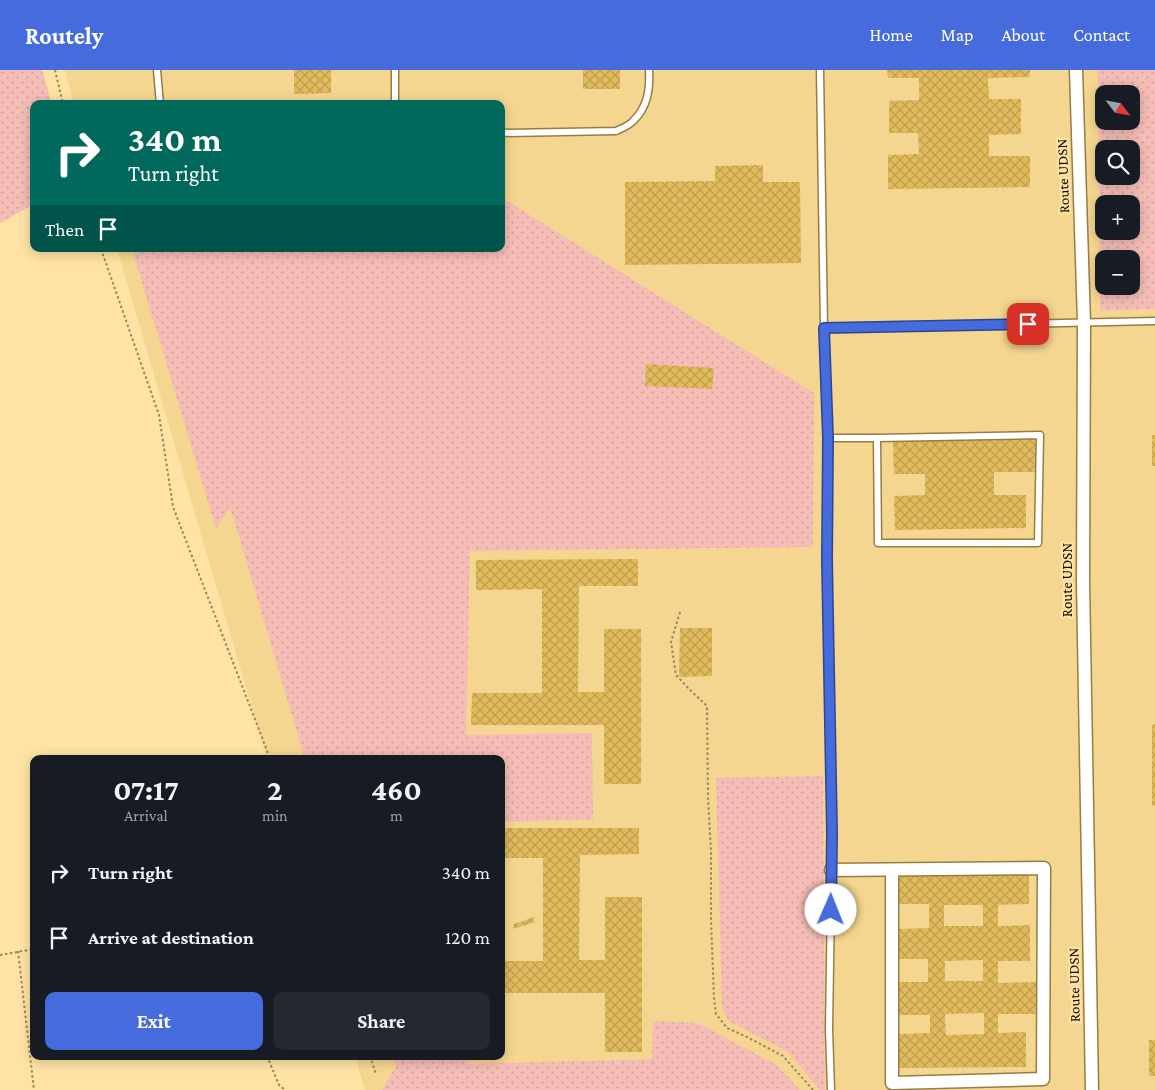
<!DOCTYPE html>
<html lang="en">
<head>
<meta charset="utf-8">
<style>
	:root { --surface:#171b24; --page:#242831; --text:#f1f3f6; --muted:#9ea1a6; --accent:#456bdd }
	body { margin:0; font-family:"Crimson Pro",serif; background:var(--page); color:var(--text); height:100vh; display:flex; flex-direction:column; font-size:19px; white-space:nowrap }
	* { box-sizing:border-box; margin:0 }
	p { font-size:16px; color:var(--muted) }
	.icon { flex:none; width:28px; height:28px; fill:none; stroke:currentColor; stroke-width:2; stroke-linecap:round; stroke-linejoin:round }
	.map { position:relative; flex:1; overflow:hidden }
	.details { position:absolute; left:30px; top:685px; width:475px; height:305px; display:flex; flex-direction:column; background:var(--surface); border-radius:10px; box-shadow:0 2px 12px #0003 }
	.details>* { flex:none }
	.banner { position:absolute; left:30px; top:30px; width:475px; height:152px; border-radius:10px; box-shadow:0 2px 12px #0003; background:#00695c; color:#fff; overflow:hidden }
	.needle { width:32px; rotate:122deg }
	.controls { position:absolute; left:1095px; top:15px; display:grid; gap:10px }
	.controls a { display:grid; place-items:center; width:45px; height:45px; border-radius:10px; background:var(--surface); box-shadow:0 2px 12px #0003; font-size:25px }
	.pin { position:absolute; display:grid; place-items:center; width:42px; height:42px; color:#fff; margin:-21px; border-radius:10px; box-shadow:0 2px 8px #0006 }
	.me { position:absolute; width:55px; margin:-28px; rotate:1deg; stroke-linejoin:round; filter:drop-shadow(0 0 4px #0008) }
	.turn { display:flex; align-items:center; gap:18px; height:105px; padding:0 15px; font-size:22px }
	.turn .icon { width:65px; height:65px; stroke-width:2.5 }
	.turn b { display:block; font-size:35px; line-height:42px }
	.then { display:flex; align-items:center; height:48px; padding:0 15px; background:#0003; gap:10px; font-size:19px }
	.eta { display:flex; justify-content:space-evenly; align-items:center; height:85px; text-align:center }
	.eta b { font-size:30px; font-weight:700; line-height:35px }
	.button { display:flex; gap:10px; margin-top:auto; padding:10px 15px }
	.button a { flex:1; height:58px; border-radius:10px; background:var(--accent); color:#fff; font-size:20px; font-weight:700; line-height:58px; text-align:center }
	.button a+a { background:var(--page); color:var(--text) }
	ul { padding:0; list-style:none }
	li { display:flex; align-items:center; gap:15px; height:65px; padding:0 15px }
	li div { flex:1 }
	li b { display:block; font-size:19px }
	li em { font-style:normal }
	header { display:flex; align-items:center; gap:30px; box-sizing:border-box; height:70px; padding:0 25px; background:var(--accent); color:#fff }
	header strong { font-size:24px }
	nav { display:flex; gap:28px; margin-inline-start:auto; font-size:18px }
	.map>svg:first-child { display:block }
	.built { fill:#f5d690; fill-rule:evenodd }
	.grass { fill:url(#grass-dots); fill-rule:evenodd }
	.building { fill:url(#building-cross-hatch); fill-rule:evenodd }
	.lines { fill:none; stroke-linecap:round; stroke-linejoin:round }
	.service-casing { stroke:#977d41; stroke-width:9 }
	.minor-casing { stroke:#977d41; stroke-width:15 }
	.path { stroke:#9a865d; stroke-width:2; stroke-dasharray:2.5 2.5; stroke-linecap:butt }
	.service { stroke:#fff; stroke-width:6 }
	.minor { stroke:#fff; stroke-width:12 }
	.route-casing { stroke:#2d4690; stroke-width:12 }
	.route { stroke:#456bdd; stroke-width:9 }
	.labels { text-anchor:middle; dominant-baseline:central; stroke-width:4.5; stroke-linejoin:round; paint-order:stroke }
	.street-label { font-size:15px; fill:#160d00; stroke:#ffe3a4 }
</style>
</head>
<body>
<header>
<strong>Routely</strong>
<nav><a>Home</a><a>Map</a><a>About</a><a>Contact</a></nav>
</header>
<div class="map">
<svg width="1155" height="1020" viewBox="0 0 1155 1020">
	<defs>
		<pattern id="grass-dots" width="8" height="8" patternUnits="userSpaceOnUse" patternTransform="scale(1.25)"><rect width="8" height="8" fill="#f5bdb6"/><path d="M2 2h.1M6 6h.1" fill="none" stroke="#d1a19b" stroke-width="1.8" stroke-linecap="round"/></pattern>
		<pattern id="building-cross-hatch" width="8" height="8" patternUnits="userSpaceOnUse" patternTransform="scale(1.25)"><rect width="8" height="8" fill="#e1ba5c"/><path d="M0 0l8 8M0 8l8-8" fill="none" stroke="#c09f4e"/></pattern>
	</defs>
	<rect width="100%" height="100%" fill="#ffe3a4"/>
	<!-- built -->
	<path class="built" d="M65 0H1155V1020H365L355 986H501V689H267L117 179H501V34H74ZM1104 24H1131V51H1104ZM1104 79H1131V106H1104ZM1104 134H1131V161H1104ZM1104 189H1131V216H1104Z"/>
	<!-- grass -->
	<path class="grass" d="M0 0H42L52 34H34V134L0 153Z
		M1098 0H1155V239L1100 241ZM1104 24H1131V51H1104ZM1104 79H1131V106H1104ZM1104 134H1131V161H1104ZM1104 189H1131V216H1104Z
		M501 127 814 323 813 477 470 481 466 665 592 663 593 750 501 752V689H305L230 437 216 459 132 179H329L340 180 501 179Z
		M823 706 825 1020H820L788 982 729 951 722 939 716 708Z
		M653 951 698 953 777 995 800 1020H382L396 996 393 986H468V994L652 989Z"/>
	<!-- building -->
	<path class="building" d="M294 0H331V23L294 24Z
		M583 0H620V19H583Z
		M887 0H1030V7L988 8 989 29H1021V64L989 65V86H1030V117L888 119V85L919 84 918 63H889V31L919 30V8H888Z
		M763 95V112H800L801 193 625 195V112L715 111V96Z
		M646 294 714 298 712 319 645 316Z
		M1152 365H1155V396H1152Z
		M1036 369V402H994V425H1026V458L895 460 894 426 925 425V404H894L893 371Z
		M638 489V516H579L578 622H604V559H641V714H604V655H471L472 623H542V519L476 520V490Z
		M680 558H712V606L679 607Z
		M1155 654V735L1152 736V655Z
		M501 758H639V784L580 785 579 890H605V827H642V982H605V923H501V891H543V788H501Z
		M1029 802V834L998 835V856L1030 855V891H998V913L1039 912V944H998V963L1026 962V997L899 998 898 964 930 963V945H898L897 912H928V889H899V859L929 858V834H897V804ZM944 835H983V856H944ZM983 890V911H945V891ZM984 943V964L946 965 945 944Z
		M534 847 535 852 513 859 514 854Z
		M1149 970H1155V1006H1149Z"/>
	<g class="lines">
		<!-- service casing -->
		<g class="service-casing">
			<path id="service" d="M157 0 160 34
				M395 0V34
				M820 0 824 258 828 368 827 490 832 763 829 959 831 1020
				M501 63 616 61C622 58 629 56 633 51 648 37 650 19 649 0
				M824 258 1155 251
				M828 368H877L878 473H1038L1040 365 877 368"/>
		</g>
		<!-- minor casing -->
		<g class="minor-casing">
			<path id="minor" d="M1076 0 1084 253 1083 512 1092 1020
				M831 800 1044 798 1043 1009 892 1013V800"/>
		</g>
		<!-- path -->
		<path class="path" d="M55 0 63 34
			M101 179 159 345 173 437 263 670 270 689
			M680 542 671 572 676 605 689 619 707 636 708 727 711 782V850L714 928 716 944 727 958 747 967 783 986 813 1020
			M18 881 34 1020
			M0 885 34 879
			M267 986 279 1015 285 1020
			M370 986 376 1004"/>
		<!-- service -->
		<use href="#service" class="service"/>
		<!-- minor -->
		<use href="#minor" class="minor"/>
	</g>
	<g class="lines">
		<!-- route casing -->
		<g class="route-casing">
			<path id="route" d="M831 840 832 763 827 490 828 368 824 258 1028 254"/>
		</g>
		<!-- route -->
		<use href="#route" class="route"/>
	</g>
	<g class="labels">
		<!-- street labels -->
		<g class="street-label">
			<text transform="translate(1063 106) rotate(-92)">Route UDSN</text>
			<text transform="translate(1067 510) rotate(-90)">Route UDSN</text>
			<text transform="translate(1074 915) rotate(-91)">Route UDSN</text>
		</g>
	</g>
</svg>
<div class="controls">
<a><svg class="needle" viewBox="-14 -14 28 28"><path d="M0-13l5 13h-10z" fill="#e53935"/><path d="M0 13l5-13h-10z" fill="#9ea1a6"/></svg></a>
<a><svg class="icon" aria-label="search" viewBox="0 0 24 24"><circle cx="10" cy="10" r="6"/><path d="M15 15l6 6"/></svg></a>
<a>+</a>
<a>−</a>
</div>
<div class="pin" style="left:1028px;top:254px;background:#d93025"><svg class="icon" aria-label="arrive" viewBox="0 0 24 24"><path d="M6 21V4h12l-3 4 3 4H6"/></svg></div>
<svg class="me" style="left:831px;top:840px" viewBox="-20 -20 40 40"><circle r="19" fill="#fff"/><path d="M0-13L10 11 0 6-10 11z" fill="#456bdd"/></svg>
<div class="banner">
<div class="turn"><svg class="icon" aria-label="right" viewBox="0 0 24 24"><path d="M7 20v-9h11M14 6l5 5-5 5"/></svg><div><b>340 m</b>Turn right</div></div>
<div class="then">Then<svg class="icon" aria-label="arrive" viewBox="0 0 24 24"><path d="M6 21V4h12l-3 4 3 4H6"/></svg></div>
</div>
<section class="details">
<div class="eta">
<div><b>07:17</b><p>Arrival</p></div>
<div><b>2</b><p>min</p></div>
<div><b>460</b><p>m</p></div>
</div>
<ul>
<li><svg class="icon" aria-label="right" viewBox="0 0 24 24"><path d="M7 20v-9h11M14 6l5 5-5 5"/></svg><div><b>Turn right</b></div><em>340 m</em></li>
<li><svg class="icon" aria-label="arrive" viewBox="0 0 24 24"><path d="M6 21V4h12l-3 4 3 4H6"/></svg><div><b>Arrive at destination</b></div><em>120 m</em></li>
</ul>
<div class="button"><a>Exit</a><a>Share</a></div>
</section>
</div>
</body>
</html>
